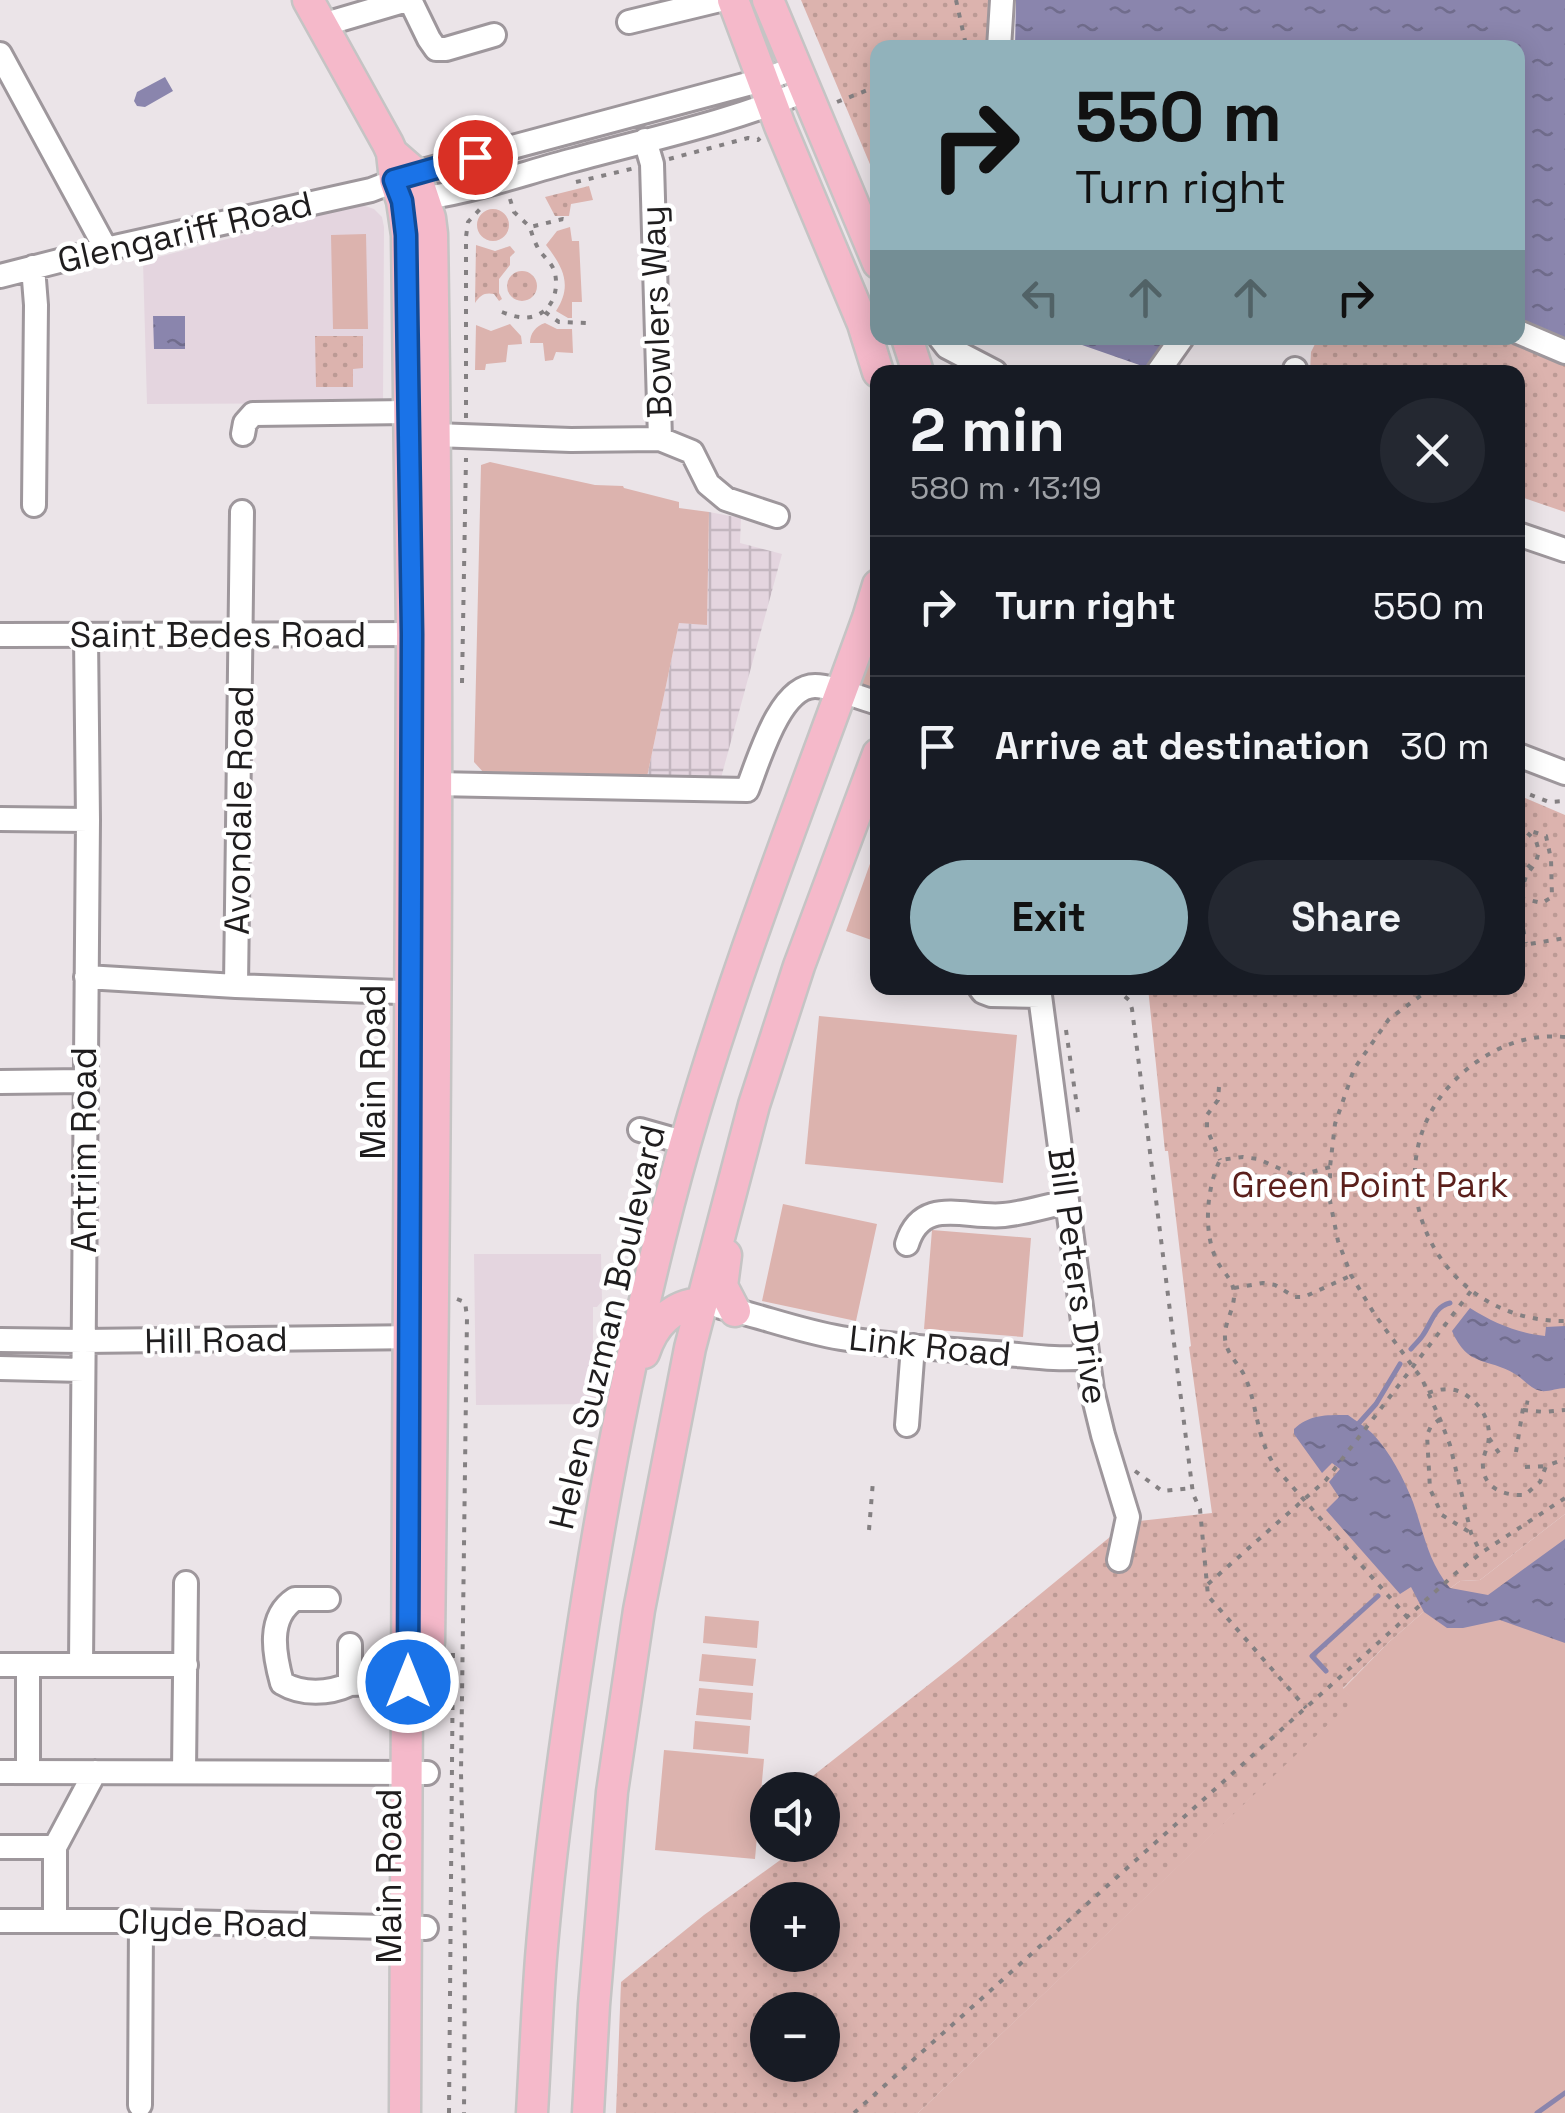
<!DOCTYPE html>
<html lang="en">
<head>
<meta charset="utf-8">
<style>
	:root { --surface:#171b24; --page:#242831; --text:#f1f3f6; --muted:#9ea1a6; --line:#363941; --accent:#91b2bb }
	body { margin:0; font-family:"Space Grotesk",sans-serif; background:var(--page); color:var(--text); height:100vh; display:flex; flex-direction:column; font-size:38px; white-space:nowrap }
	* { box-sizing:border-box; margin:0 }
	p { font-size:32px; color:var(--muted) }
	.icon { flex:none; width:55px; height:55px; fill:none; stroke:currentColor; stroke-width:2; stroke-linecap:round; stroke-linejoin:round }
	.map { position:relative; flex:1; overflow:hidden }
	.drawer { position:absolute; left:870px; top:365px; width:655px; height:630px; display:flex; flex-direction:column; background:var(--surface); border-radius:20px; box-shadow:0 5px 25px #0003 }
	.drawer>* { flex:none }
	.guide { position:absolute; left:870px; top:40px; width:655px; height:305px; border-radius:20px; box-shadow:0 5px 25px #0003; background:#91b2bb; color:#111; overflow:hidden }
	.controls { position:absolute; left:750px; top:1772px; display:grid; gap:20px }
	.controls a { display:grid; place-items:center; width:90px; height:90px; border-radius:50%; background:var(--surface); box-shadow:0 5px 25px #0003; font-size:50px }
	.pin { position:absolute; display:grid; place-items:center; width:85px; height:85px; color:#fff; margin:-42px; border:5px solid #fff; border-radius:50%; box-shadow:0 2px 10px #0007 }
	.me { position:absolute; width:110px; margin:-55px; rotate:0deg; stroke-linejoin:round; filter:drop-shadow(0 0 8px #0008) }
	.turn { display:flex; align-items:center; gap:35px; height:210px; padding:0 40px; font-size:45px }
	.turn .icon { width:130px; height:130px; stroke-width:2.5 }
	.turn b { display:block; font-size:70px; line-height:85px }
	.lanes { display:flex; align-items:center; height:95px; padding:0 40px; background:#0003; justify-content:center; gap:50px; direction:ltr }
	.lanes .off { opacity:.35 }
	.round { display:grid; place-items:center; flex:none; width:105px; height:105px; border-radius:52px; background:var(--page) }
	.headline { display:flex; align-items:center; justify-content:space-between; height:170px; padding:0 40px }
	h1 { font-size:60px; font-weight:800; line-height:75px }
	.action { display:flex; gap:20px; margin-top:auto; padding:20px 40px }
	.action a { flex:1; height:115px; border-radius:60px; background:var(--accent); color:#111; font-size:40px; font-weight:800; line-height:115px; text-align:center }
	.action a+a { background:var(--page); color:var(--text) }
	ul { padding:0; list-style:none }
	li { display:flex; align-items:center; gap:30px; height:140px; padding:0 40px; border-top:2px solid var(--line) }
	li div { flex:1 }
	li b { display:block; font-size:38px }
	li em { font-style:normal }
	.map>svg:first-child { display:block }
	.built { fill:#e4d5df }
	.industrial { fill:url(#industrial-grid) }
	.grass { fill:#dcb3ae }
	.park { fill:url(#park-dots); fill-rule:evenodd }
	.water { fill:url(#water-ripples) }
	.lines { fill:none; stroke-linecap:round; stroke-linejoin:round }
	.stream { stroke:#8a85ad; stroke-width:5 }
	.minor-casing { stroke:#9e979c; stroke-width:28 }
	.major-casing { stroke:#c5c4c4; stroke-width:35 }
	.path { stroke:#848082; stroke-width:4; stroke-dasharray:5 8; stroke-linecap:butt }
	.minor { stroke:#fff; stroke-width:22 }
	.major { stroke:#f5b9ca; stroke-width:30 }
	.route-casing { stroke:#114b97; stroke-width:25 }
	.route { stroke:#1a73e8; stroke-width:18 }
	.labels { text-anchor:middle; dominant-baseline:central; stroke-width:9; stroke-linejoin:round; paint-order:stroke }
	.street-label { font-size:35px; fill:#1f1d1e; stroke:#fff }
	.park-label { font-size:35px; fill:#5b1f1b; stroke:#fff }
</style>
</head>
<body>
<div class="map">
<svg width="1565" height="2113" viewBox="0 0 1565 2113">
	<defs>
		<pattern id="industrial-grid" width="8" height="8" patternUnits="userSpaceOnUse" patternTransform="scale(2.5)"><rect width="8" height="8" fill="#e4d5df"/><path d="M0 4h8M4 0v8" fill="none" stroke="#c3b6bf"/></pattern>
		<pattern id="park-dots" width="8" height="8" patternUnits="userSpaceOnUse" patternTransform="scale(2.5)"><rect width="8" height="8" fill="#dcb3ae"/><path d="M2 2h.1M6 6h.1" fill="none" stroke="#bc9a95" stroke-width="1.8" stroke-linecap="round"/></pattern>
		<pattern id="water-ripples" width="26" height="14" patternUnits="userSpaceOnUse" patternTransform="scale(2.5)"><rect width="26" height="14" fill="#8a85ad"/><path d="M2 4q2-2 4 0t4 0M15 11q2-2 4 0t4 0" fill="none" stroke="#706c8c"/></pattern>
	</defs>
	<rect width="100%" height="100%" fill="#ebe4e8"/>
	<!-- built -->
	<path class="built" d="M354 206H365L374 209 382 217 384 227 383 403 147 404 143 261Z
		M474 1254H601L602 1301 597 1307H593V1341L597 1342 596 1361 599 1377 595 1404 476 1405Z"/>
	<!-- industrial -->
	<path class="industrial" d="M709 512 741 518 740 543 782 554 721 778 647 777 679 623 707 624Z"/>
	<!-- grass -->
	<path class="grass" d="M570 227 572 241H579L582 302H572V318H568L556 311C573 285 563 267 546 245L557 231Z
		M366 234 368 329H333L331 235Z
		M545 323 557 329H572L573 353 556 352 553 360 545 361 543 343H530C530 333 536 326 545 323Z
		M476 325 491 331 510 324 521 336 522 344 508 345 506 362 486 364 485 370H475Z
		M490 462 595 485 623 486 624 488 679 502V508L709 512 707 625 679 623 647 777 484 773 474 762 481 465Z
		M877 638V692L862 686 861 683Z
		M877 844V942L846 931Z
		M819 1016 1017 1035 1003 1183 805 1164Z
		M783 1204 877 1224 856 1321 762 1301Z
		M932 1230 1031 1238 1023 1337 924 1329Z
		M1565 1514V2113H918L1353 1700 1343 1689 1389 1642 1452 1587 1460 1581 1480 1580Z
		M705 1616 759 1621 757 1648 703 1643Z
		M702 1654 756 1659 753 1686 699 1681Z
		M699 1688 753 1693 751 1720 696 1715Z
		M695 1721 750 1726 748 1754 693 1749Z
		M664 1750 764 1759 755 1859 655 1850Z"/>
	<!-- park -->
	<path class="park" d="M801 0H990L987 47 878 48 877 181Z
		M589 186 593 200 571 204 569 216H555L545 197Z
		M477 225a16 16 0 1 1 32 0a16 16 0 1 1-32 0Z
		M476 245 495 251 510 246 515 252 510 257V265L499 279V293L502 299 499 301 494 294C485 292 480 295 475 303Z
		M507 286a15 15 0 1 1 30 0a15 15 0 1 1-30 0Z
		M315 336H363V368L353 369V387H316Z
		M1318 338H1496L1565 365V512L1518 496V372H1310L1311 352Z
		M1518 795 1565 815V1514L1480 1580 1460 1581 1452 1587 1389 1642 1343 1688 1354 1700 918 2113H616L621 1982 704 1915 801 1845H822V1790H795L960 1660 1116 1532 1131 1539 1139 1521 1212 1513 1189 1347 1191 1346 1168 1151H1165L1148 988H1518ZM768 1900H822V1955H768ZM768 2010H822V2065H768Z"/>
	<!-- water -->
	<path class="water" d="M1016 0H1565V338L1518 318V48L1015 47Z
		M165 77 173 91 145 107 137 106 134 101 137 92Z
		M153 316H185V349H154Z
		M1062 338H1169L1148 368Z
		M1470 1308C1494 1323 1517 1333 1545 1336L1546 1327 1565 1326V1388C1558 1388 1548 1392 1541 1391 1530 1389 1524 1379 1515 1374 1487 1357 1468 1368 1452 1331Z
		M1348 1415C1356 1421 1366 1427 1373 1434 1390 1452 1404 1479 1413 1502 1424 1533 1428 1562 1450 1588L1488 1595 1565 1539V1643L1500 1620 1463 1628H1447L1424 1612 1411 1587 1400 1594 1326 1510 1339 1497 1329 1482 1340 1469 1332 1463 1322 1473 1294 1434V1429C1310 1414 1327 1415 1348 1415Z"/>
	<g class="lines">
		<!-- stream -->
		<path class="stream" d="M1411 1349C1415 1344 1420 1340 1423 1335 1432 1322 1434 1307 1450 1303
			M1359 1423 1376 1404 1400 1364
			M1326 1671 1312 1656 1378 1596
			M1537 2113 1565 2093"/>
		<!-- minor casing -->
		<g class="minor-casing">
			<path id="minor" d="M410 0 429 39 436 49H446L494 35
				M629 22 720 0
				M322 25 407 0
				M999 48 1002 0
				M0 54 106 249
				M645 140 652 164 660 439
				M408 200C464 195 520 174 574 160 650 139 731 122 804 91
				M33 267 36 305 34 505
				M0 276 106 249 371 190 415 173 763 80 795 68
				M1518 332 1565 352
				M940 338 947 347 995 372
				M1295 369 1296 372
				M1158 372 1182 338
				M243 434 245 423 253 414 409 412
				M435 435 571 440 660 439 692 452 708 484 726 499 777 516
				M1518 534 1565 550
				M0 635 426 634
				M1518 755 1565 773
				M435 784 747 790C758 763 779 686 815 686 832 686 860 698 878 703
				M0 819 88 820
				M86 977 236 986 427 993
				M236 986 242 512
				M980 988 983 992 991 995 1040 996
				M1039 988 1092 1390 1103 1435 1128 1517 1119 1560
				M0 1082 85 1081
				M640 1130 686 1143
				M907 1244C922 1195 966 1219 1004 1215 1025 1213 1046 1206 1067 1202
				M721 1307C761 1316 799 1331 841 1338 892 1346 943 1349 995 1353 1025 1355 1057 1361 1087 1357
				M0 1340 83 1341 421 1337
				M0 1368 83 1370
				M907 1425 913 1346
				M328 1599H295C267 1617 274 1654 282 1683 302 1695 329 1694 350 1684V1645
				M0 1665H186
				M81 1665 88 820 86 636
				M350 1684 408 1682
				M0 1772 427 1773
				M28 1772V1665
				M184 1772 186 1583
				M0 1847H55
				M55 1920V1847L95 1772
				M0 1921H141L426 1928
				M140 2105 141 1921"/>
		</g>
		<!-- major casing -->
		<g class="major-casing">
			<path id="major" d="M308 0 388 144 392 153 395 180 402 201 407 235 412 634 405 2113
				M733 0 780 126 863 324 878 372
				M768 0 878 263
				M392 153 415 173 430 218 432 234C440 703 435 1173 429 1642
				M907 338 918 372
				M726 1255 722 1286 735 1311
				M644 1353C653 1325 672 1305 701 1303
				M532 2113C535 2062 537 2010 541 1958 549 1858 563 1758 578 1659 604 1485 637 1313 685 1144 736 965 805 793 868 618L878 585
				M588 2113 594 2005 612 1792 639 1610 690 1348 754 1105 799 966 878 754"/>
		</g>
		<!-- path -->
		<path class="path" d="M956 0 966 45
			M952 48 982 46
			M837 102 878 86
			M669 159 748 138 758 140 760 138
			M576 182 635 168
			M510 199 514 212 530 227 563 219 569 220
			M502 312C515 317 528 321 541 313 555 305 559 285 554 270 551 262 544 257 539 250 535 243 532 235 530 227
			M545 312 559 322 586 323
			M466 418V237L468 222 481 208
			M462 683 466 458
			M1518 790 1549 802 1565 801
			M1518 824 1536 841 1539 851 1536 862 1526 876 1518 902
			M1518 856 1531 868
			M1520 898 1542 903 1552 897 1551 859 1546 836 1531 831 1528 834
			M1518 904 1526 943
			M1518 946 1565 938
			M1115 988 1129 1000 1132 1009 1193 1494 1200 1509 1208 1596 1306 1708
			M1431 988 1389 1019 1354 1069 1335 1124 1330 1167V1201L1338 1241 1351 1275 1375 1315 1422 1379 1440 1419 1450 1445 1471 1533 1480 1551
			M1066 1030 1079 1120
			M1565 1037C1533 1034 1504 1043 1478 1061 1358 1143 1421 1322 1565 1321
			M1219 1087 1218 1100 1207 1115V1129L1220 1160
			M1330 1167 1301 1175 1292 1174 1258 1159 1243 1157 1220 1160C1206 1189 1202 1238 1220 1266 1226 1275 1233 1281 1234 1293 1235 1309 1224 1322 1225 1338 1226 1355 1240 1364 1246 1379 1259 1412 1255 1435 1276 1468L1407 1617
			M1234 1288 1263 1283 1275 1285 1295 1297H1304L1350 1276
			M457 1299 465 1302 467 1317 461 1773 465 1949 464 2113
			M1428 1393C1442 1388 1454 1387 1466 1395 1483 1406 1492 1424 1488 1444 1486 1451 1482 1459 1483 1467 1484 1490 1507 1496 1525 1495L1540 1482 1546 1466 1565 1459
			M1523 1410 1545 1412 1565 1410
			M1440 1419 1431 1426 1427 1435 1430 1489 1442 1515 1471 1533
			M1489 1438 1503 1459
			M1516 1452 1524 1402 1529 1403
			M1525 1467 1546 1466
			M1135 1471 1162 1491 1193 1488
			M869 1530 873 1481
			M1208 1584 1326 1480 1471 1291
			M449 2113 453 1648
			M854 2113 1456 1573 1481 1553 1565 1498"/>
		<!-- minor -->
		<use href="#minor" class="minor"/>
		<!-- major -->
		<use href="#major" class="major"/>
	</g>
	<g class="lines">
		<!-- route casing -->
		<g class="route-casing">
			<path id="route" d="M408 1682 412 634 406 235 402 201 394 180 475 157"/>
		</g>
		<!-- route -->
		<use href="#route" class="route"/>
	</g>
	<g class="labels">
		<!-- street labels -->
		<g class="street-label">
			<text transform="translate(185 232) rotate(-13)">Glengariff Road</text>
			<text transform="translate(656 312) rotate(-92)">Bowlers Way</text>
			<text x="218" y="635">Saint Bedes Road</text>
			<text transform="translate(239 810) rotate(-89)">Avondale Road</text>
			<text transform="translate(373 1072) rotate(-90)">Main Road</text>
			<text transform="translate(84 1150) rotate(-90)">Antrim Road</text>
			<text transform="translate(1078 1276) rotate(82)">Bill Peters Drive</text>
			<text transform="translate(607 1327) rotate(-77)">Helen Suzman Boulevard</text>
			<text transform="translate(216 1340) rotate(-1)">Hill Road</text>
			<text transform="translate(930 1346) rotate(6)">Link Road</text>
			<text transform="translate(389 1876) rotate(-90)">Main Road</text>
			<text transform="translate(213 1923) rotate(1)">Clyde Road</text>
		</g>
		<!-- park labels -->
		<g class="park-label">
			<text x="1370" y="1185">Green Point Park</text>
		</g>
	</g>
</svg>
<div class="controls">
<a><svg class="icon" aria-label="sound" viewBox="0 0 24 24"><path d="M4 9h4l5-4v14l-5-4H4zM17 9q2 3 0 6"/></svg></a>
<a>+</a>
<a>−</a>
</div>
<div class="pin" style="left:475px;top:157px;background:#d93025"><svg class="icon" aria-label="arrive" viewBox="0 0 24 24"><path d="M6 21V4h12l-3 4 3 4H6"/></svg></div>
<svg class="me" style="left:408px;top:1682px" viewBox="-20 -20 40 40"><circle r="17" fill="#1a73e8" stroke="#fff" stroke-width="3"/><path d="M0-11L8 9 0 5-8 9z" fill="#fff"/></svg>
<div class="guide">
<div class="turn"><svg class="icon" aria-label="right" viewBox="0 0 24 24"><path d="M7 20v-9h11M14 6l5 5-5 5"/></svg><div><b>550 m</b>Turn right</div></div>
<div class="lanes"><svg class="icon off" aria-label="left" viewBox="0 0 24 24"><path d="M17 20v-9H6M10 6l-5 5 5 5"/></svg><svg class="icon off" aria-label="ahead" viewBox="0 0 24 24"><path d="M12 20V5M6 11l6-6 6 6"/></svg><svg class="icon off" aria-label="ahead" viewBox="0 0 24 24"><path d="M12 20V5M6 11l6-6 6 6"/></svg><svg class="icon" aria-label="right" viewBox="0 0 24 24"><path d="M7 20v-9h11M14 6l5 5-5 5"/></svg></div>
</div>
<section class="drawer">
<div class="headline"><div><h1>2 min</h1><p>580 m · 13:19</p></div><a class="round"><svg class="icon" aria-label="close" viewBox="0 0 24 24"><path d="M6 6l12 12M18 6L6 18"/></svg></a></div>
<ul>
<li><svg class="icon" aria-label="right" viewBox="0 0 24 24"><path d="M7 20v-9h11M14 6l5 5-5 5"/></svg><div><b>Turn right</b></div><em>550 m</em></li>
<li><svg class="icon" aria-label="arrive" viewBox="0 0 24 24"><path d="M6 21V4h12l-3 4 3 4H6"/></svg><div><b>Arrive at destination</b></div><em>30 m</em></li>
</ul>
<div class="action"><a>Exit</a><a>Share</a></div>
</section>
</div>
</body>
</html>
